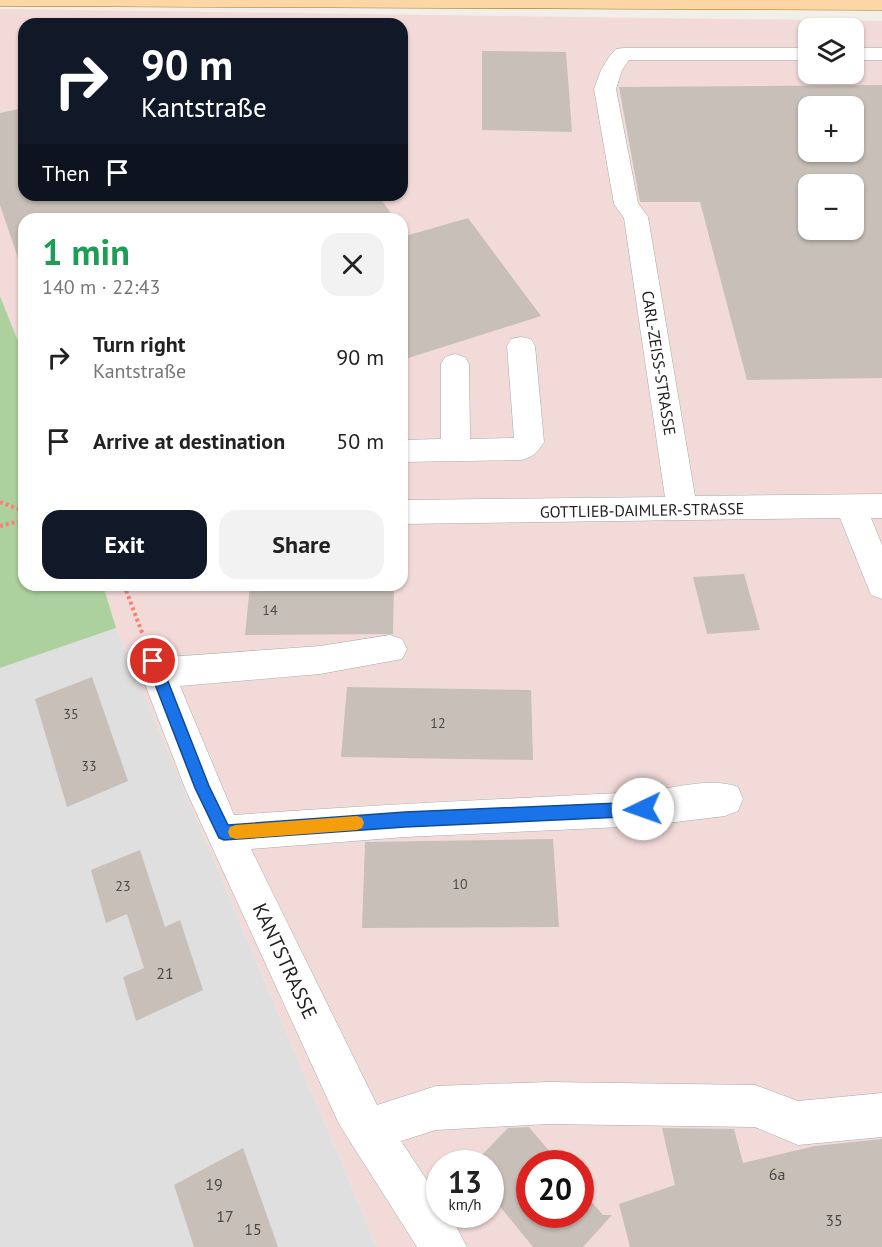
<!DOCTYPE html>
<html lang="en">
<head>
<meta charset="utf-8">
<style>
	:root { --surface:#fff; --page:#f2f2f2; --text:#222; --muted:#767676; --accent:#111827 }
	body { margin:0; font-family:"PT Sans",sans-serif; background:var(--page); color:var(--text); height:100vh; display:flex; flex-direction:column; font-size:22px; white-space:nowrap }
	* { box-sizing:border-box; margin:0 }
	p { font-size:20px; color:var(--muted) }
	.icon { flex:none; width:33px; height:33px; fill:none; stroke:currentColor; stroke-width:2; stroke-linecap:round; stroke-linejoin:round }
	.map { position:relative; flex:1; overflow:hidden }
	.side { position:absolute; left:18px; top:213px; width:390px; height:378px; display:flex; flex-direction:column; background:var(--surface); border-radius:18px; box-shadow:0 2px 4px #0004 }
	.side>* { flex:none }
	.top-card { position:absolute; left:18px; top:18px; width:390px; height:183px; border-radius:18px; box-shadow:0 2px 4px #0004; background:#111827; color:#fff; overflow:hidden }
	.fabs { position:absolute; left:798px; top:18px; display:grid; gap:12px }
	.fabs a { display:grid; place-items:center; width:66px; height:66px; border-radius:12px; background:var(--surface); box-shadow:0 2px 4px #0004; font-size:30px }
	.speed { position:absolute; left:426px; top:1150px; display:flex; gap:12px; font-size:30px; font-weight:700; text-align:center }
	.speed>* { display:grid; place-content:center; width:78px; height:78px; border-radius:50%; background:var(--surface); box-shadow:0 2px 4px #0004; line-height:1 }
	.speed small { font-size:15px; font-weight:400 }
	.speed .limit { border:9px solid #d22; background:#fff; color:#111 }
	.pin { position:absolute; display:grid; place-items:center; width:51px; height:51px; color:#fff; margin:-26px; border:3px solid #fff; border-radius:50%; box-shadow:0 2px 6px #0007 }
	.me { position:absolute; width:66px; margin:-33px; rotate:267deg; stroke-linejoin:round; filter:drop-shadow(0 0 4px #0008) }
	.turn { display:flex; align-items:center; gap:21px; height:126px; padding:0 24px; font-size:27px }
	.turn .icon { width:78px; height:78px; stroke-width:2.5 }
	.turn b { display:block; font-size:42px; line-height:51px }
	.then { display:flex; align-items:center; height:57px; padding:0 24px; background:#0003; gap:12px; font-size:22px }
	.round { display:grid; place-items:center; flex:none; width:63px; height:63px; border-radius:18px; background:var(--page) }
	.head { display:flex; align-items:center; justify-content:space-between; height:102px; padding:0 24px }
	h1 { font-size:36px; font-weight:800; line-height:45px; color:#1e9e55 }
	.action { display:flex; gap:12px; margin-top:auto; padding:12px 24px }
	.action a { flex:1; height:69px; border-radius:18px; background:var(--accent); color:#fff; font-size:24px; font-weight:800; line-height:69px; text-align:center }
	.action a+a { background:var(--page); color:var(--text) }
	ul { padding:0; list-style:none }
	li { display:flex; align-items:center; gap:18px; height:84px; padding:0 24px }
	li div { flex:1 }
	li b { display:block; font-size:22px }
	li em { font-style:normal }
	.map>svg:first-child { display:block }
	.residential { fill:#e0dfdf }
	.commercial { fill:#f2dad9; fill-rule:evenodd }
	.forest { fill:#add19e }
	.building { fill:#c7bfb8; fill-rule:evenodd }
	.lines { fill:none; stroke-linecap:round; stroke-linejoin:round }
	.minor-casing { stroke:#a9a9a9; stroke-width:1 }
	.major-casing { stroke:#a06b00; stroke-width:1 }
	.path { stroke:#fa8072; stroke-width:4; stroke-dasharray:3 3; stroke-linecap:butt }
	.minor { fill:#fff; fill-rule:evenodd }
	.major { fill:#fcd6a4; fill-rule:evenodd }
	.route { fill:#1a73e8; stroke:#114b97; stroke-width:1.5 }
	.slow { fill:#f59e0b }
	.labels { text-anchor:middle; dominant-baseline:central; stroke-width:4.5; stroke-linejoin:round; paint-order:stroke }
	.number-label { font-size:14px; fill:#4b4948 }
	.street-label { font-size:16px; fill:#222; stroke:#fff }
	.near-number-label { font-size:16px; fill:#4b4948 }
	.near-street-label { font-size:20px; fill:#222; stroke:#fff }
</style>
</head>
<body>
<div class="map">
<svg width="882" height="1247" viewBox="0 0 882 1247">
	<rect width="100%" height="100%" fill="#f2efe9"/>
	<!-- residential -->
	<path class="residential" d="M116 628 377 1247H0V668Z"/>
	<!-- commercial -->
	<path class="commercial" d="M0 9 882 21V1247H377L116 628 103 585H402V219H24V356L0 296ZM24 24H402V195H24ZM808 28H854V74H808ZM808 106H854V152H808ZM808 184H854V230H808ZM440 1164H490V1215H440ZM530 1164H580V1215H530Z"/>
	<!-- forest -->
	<path class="forest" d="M0 296 24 356V585H103L116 628 0 668Z"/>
	<!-- building -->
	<path class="building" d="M482 51 566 52 572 132 482 130Z
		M882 85V378L747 380 700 202H640L619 87ZM808 106H854V152H808ZM808 184H854V230H808Z
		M24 108V195H378L395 219H24V263L20 264 0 205V113Z
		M468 218 541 316 402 360V237Z
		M744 574 760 630 707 634 693 577Z
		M250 585H394L393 634 245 635Z
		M92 677 128 781 67 807 35 699Z
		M347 687 531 690 533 760 341 757Z
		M553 839 559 927 362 928 365 842Z
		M140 850 165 927 180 920 203 990 136 1021 123 977 144 968 127 914 106 923 91 870Z
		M529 1127 560 1164H530V1215H580V1189L603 1215H612L583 1247H533L490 1194V1164H473L508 1128Z
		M662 1128 734 1129 743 1163 815 1146 882 1139V1247H630L619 1204 675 1185Z
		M243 1148 278 1247H194L174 1185Z"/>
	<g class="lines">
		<!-- minor casing -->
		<g class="minor-casing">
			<path id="minor" d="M624 48H808V60H629L622 70 616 89 638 203 648 217 695 496 882 494V518H871L882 545V599L871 595 840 518 402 524V500L665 497 624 218 614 204 594 89 601 70 609 57 616 49Z
				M854 48H882V60H854Z
				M521 337 531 339 535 346 544 442C538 452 533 457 522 460L402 462V440L441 439V364L445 357 455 354 465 357 469 364 470 439 514 438 507 346 511 339Z
				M390 635 402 639 407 649 402 659 320 674 180 686 234 815C369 805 504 799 639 792 670 790 709 776 738 787L743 799 738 811 725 816 643 826 405 837 251 849 377 1105 436 1086 548 1082 755 1085 798 1101 882 1093V1137L798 1145 755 1127 548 1124 436 1130 401 1141 440 1200V1215H450L467 1247H417L339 1124 185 788 136 661 141 651 153 647 165 651 168 657 320 646Z"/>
		</g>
		<!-- major casing -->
		<g class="major-casing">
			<path id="major" d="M0 0H882V10L0 6Z"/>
		</g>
		<!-- path -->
		<path class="path" d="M0 502 24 511
			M0 526 24 520
			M124 585 143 635"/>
		<!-- minor -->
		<use href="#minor" class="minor"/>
		<!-- major -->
		<use href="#major" class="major"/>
	</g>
	<!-- route -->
	<path class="route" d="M153 655 160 661 209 786 228 825 405 812 643 802 648 804 651 809 648 814 643 816 405 827 224 840 219 838 195 788 146 661Z"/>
	<!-- slow -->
	<path class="slow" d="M357 816 362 818 364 823 362 828 357 830 236 839 230 837 228 832 230 827 236 825Z"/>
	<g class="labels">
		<!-- number labels -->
		<g class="number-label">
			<text x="270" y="610">14</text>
			<text x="71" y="714">35</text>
			<text x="438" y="723">12</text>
			<text x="89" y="766">33</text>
			<text x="460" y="884">10</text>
			<text x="123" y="886">23</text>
		</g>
		<!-- street labels -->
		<g class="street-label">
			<text transform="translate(659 363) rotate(81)">CARL-ZEISS-STRASSE</text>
			<text transform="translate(642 510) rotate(-1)">GOTTLIEB-DAIMLER-STRASSE</text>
		</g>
		<!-- near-number labels -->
		<g class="near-number-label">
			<text x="165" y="973">21</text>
			<text x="777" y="1174">6a</text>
			<text x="214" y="1184">19</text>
			<text x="225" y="1216">17</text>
			<text x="834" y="1220">35</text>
			<text x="253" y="1229">15</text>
		</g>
		<!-- near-street labels -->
		<g class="near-street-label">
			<text transform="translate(285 961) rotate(65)">KANTSTRASSE</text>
		</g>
	</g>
</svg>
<div class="fabs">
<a><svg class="icon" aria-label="layers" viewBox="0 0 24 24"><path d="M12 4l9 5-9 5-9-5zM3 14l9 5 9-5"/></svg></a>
<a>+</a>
<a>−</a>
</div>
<div class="speed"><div>13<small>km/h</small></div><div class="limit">20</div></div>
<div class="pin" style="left:153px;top:661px;background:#d93025"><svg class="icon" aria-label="arrive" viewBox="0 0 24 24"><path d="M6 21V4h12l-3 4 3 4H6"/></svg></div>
<svg class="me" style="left:643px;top:809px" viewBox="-20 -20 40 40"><circle r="19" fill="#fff"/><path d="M0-13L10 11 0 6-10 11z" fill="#1a73e8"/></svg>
<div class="top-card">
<div class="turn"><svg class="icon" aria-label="right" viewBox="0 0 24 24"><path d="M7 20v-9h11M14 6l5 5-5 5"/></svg><div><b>90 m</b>Kantstraße</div></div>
<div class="then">Then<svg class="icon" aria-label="arrive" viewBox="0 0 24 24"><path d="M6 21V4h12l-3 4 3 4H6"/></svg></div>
</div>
<section class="side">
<div class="head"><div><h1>1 min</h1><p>140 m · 22:43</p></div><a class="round"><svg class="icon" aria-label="close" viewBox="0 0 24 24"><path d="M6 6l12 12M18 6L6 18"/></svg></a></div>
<ul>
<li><svg class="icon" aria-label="right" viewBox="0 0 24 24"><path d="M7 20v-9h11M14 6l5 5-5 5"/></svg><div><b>Turn right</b><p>Kantstraße</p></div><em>90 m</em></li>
<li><svg class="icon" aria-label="arrive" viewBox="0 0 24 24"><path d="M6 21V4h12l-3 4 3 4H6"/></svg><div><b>Arrive at destination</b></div><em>50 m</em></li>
</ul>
<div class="action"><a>Exit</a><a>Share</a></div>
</section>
</div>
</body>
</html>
